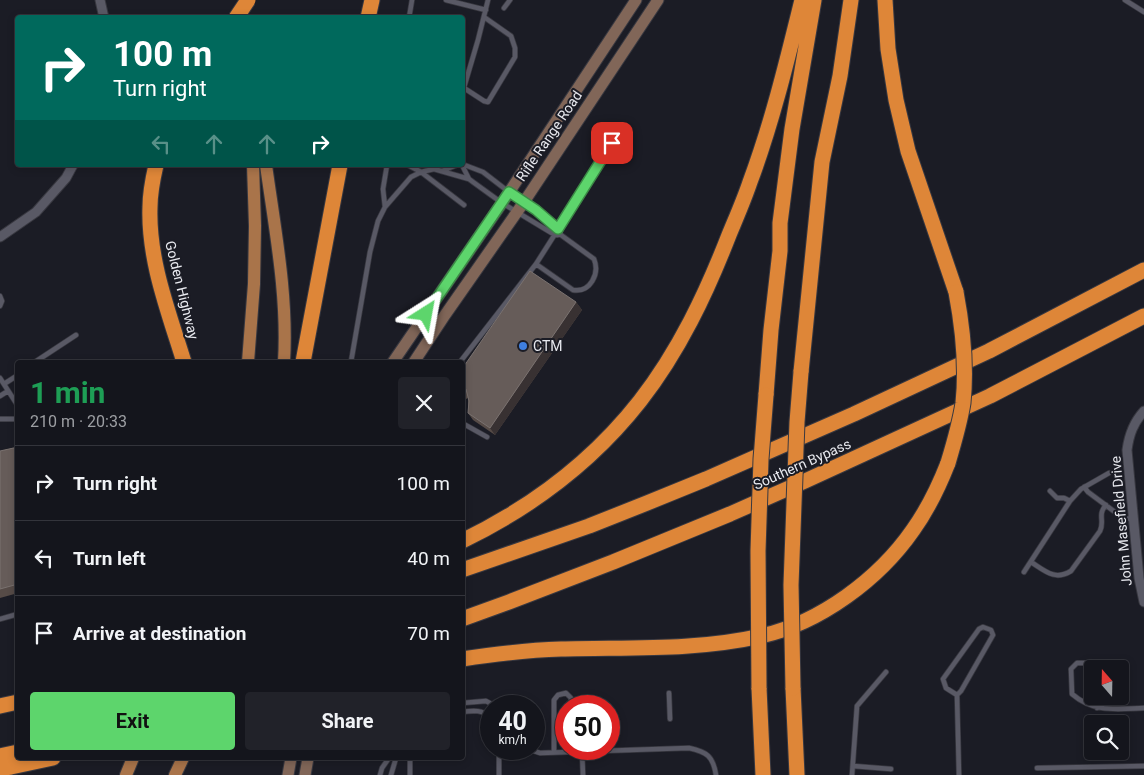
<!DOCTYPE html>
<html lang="en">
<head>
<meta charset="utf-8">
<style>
	:root { --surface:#14151c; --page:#212229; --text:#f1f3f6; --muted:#9d9fa3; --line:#33343b; --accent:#5dd56c }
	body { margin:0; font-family:Roboto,sans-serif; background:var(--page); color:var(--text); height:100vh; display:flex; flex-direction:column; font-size:19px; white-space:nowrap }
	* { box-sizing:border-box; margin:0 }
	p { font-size:16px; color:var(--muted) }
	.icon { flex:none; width:28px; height:28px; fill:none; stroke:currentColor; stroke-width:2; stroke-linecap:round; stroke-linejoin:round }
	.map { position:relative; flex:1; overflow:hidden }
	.panel { position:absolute; left:15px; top:360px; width:450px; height:400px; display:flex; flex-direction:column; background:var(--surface); border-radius:5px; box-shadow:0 2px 8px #0003,0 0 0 1px var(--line) }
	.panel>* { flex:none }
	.banner { position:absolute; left:15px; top:15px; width:450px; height:152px; border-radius:5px; box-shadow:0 2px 8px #0003,0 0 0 1px var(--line); background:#00695c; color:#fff; overflow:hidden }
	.needle { width:32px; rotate:340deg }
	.buttons { position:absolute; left:1084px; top:660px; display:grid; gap:10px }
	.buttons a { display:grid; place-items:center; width:45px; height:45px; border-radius:5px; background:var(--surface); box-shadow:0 2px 8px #0003,0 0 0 1px var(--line); font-size:25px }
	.speed { position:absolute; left:480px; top:695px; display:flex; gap:10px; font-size:25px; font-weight:700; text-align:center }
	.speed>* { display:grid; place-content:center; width:65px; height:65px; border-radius:50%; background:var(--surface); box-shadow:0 2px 8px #0003,0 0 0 1px var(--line); line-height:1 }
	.speed small { font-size:12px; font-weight:400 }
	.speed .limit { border:8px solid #d22; background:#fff; color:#111 }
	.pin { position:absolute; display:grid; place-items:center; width:42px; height:42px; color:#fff; margin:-21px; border-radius:10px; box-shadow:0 2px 8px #0006 }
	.me { position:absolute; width:55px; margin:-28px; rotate:34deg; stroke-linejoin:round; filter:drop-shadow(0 0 4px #0008) }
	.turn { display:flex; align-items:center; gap:18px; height:105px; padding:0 15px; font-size:22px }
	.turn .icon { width:65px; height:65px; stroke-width:2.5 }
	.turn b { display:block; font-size:35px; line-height:42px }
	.lanes { display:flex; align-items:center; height:48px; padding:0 15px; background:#0003; justify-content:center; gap:25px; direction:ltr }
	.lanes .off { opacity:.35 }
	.round { display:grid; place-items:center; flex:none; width:52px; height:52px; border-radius:5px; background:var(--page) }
	.overview { display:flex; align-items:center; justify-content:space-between; height:85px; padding:0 15px }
	h1 { font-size:30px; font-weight:700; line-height:38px; color:#1e9e55 }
	.button { display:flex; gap:10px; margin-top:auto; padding:10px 15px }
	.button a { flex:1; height:58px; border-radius:5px; background:var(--accent); color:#111; font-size:20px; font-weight:700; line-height:58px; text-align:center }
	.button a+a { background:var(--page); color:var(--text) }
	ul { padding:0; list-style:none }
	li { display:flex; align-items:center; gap:15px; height:75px; padding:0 15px; border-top:1px solid var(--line) }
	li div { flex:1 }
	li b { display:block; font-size:19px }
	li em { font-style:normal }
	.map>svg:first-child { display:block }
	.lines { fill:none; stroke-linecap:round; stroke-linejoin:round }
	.service-casing { stroke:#383840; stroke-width:6 }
	.minor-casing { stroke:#383840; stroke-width:11 }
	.secondary-casing { stroke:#383840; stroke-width:13 }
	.primary-casing { stroke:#383840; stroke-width:14 }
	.motorway-casing { stroke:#383840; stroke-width:17 }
	.service { stroke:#595965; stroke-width:4.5 }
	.minor { stroke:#595965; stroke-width:9 }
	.secondary { stroke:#816658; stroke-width:11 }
	.primary { stroke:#a9744a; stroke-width:12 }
	.motorway { stroke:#de8638; stroke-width:15 }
	.motorway-bridge-casing { stroke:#383840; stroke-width:17; stroke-linecap:butt }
	.motorway-bridge { stroke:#de8638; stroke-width:15 }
	.wall { fill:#564b47 }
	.shaded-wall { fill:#383132 }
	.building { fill:#665c59; stroke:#7a7270 }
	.route-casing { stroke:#3c8a46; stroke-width:12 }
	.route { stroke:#5dd56c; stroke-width:9 }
	.shop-dot { fill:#3f7fe0; stroke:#1b1c25; stroke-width:2 }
	.labels { text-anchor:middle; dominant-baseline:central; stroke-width:4; stroke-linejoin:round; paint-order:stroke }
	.street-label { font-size:14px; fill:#e8e9ef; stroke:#1b1c25 }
	.poi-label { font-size:14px; fill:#e8e9ef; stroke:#1b1c25; text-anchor:start }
</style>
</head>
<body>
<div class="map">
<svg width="1144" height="775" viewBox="0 0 1144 775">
	<rect width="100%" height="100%" fill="#1b1c25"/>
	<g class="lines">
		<!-- service casing -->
		<g class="service-casing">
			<path id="service" d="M446 0 486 10
				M1125 0 1144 12
				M504 8 510 0
				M409 18 412 0
				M464 88 484 101 488 102 515 57V48L511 36 484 17
				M462 94 478 40 488 0
				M462 164 483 172 509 192 544 216 558 229 561 235 594 259C600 274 590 293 573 290L536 264
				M408 165 421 172 464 205
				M462 165 469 179 473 182 502 203 555 235H558
				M442 171 457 165
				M385 207 383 189 387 165
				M0 296 2 301 0 306
				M35 362 76 335
				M351 362 370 252 378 221 385 207 411 177 421 172 434 169 469 179
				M460 362 536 264 613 143
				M0 378 18 406
				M4 384 18 375
				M0 396 8 391
				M0 419H18
				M462 423 487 437
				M1084 487 1088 492 1123 518 1133 519
				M1050 491 1057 498H1064L1070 501
				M1031 562C1045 571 1055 581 1071 571L1100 531C1105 521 1097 515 1106 505
				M1024 572 1070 501 1081 489 1109 473
				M0 619 18 614
				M1096 669 1094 663H1077L1071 669 1072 694C1094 713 1116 709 1144 708
				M669 693 670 719
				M957 695 946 688 943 679 979 629 983 627 991 630 993 635 961 691 957 695 959 775
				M1096 696 1097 708
				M462 703 486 701 495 706
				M462 712C474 710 482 710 491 717
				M499 749V775
				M528 749 540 753 689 748C707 752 713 756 716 775
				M582 751 583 775
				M554 752V700L558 695 566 693 571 698V706
				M410 758V775
				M853 766 891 769
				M1037 768 1144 766
				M380 775 382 768 389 758
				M391 775 396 758
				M852 775 857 706 886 672"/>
		</g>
		<!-- minor casing -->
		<g class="minor-casing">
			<path id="minor" d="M100 0 104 18
				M0 237 36 212 66 178 73 165
				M1144 411C1133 423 1129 435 1127 450L1139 578 1144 602"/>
		</g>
		<!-- secondary casing -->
		<g class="secondary-casing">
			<path id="secondary" d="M393 362 502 203 636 0
				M414 362 445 315 524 202 658 0
				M288 775 291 758
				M305 775 308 758"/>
		</g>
		<!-- primary casing -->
		<g class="primary-casing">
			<path id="primary" d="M266 165C275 230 288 296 284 362
				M248 362 254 284 255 226 253 165
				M126 775 133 758
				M175 775 183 758"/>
		</g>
		<!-- motorway casing -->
		<g class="motorway-casing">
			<path id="motorway" d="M885 0 888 49 896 100 908 151 956 292
				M368 18 372 0
				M156 165C153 178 150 193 150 207 148 260 169 313 184 362
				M303 362 340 165
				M801 372 822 162 840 76 851 0
				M766 395 771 330 780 251V223L792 129 814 0
				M462 541C530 508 593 461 640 401 679 351 706 294 729 235 736 218 744 200 750 182 772 123 787 61 802 0
				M462 570 589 526 647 503 706 479 854 414 989 351 1144 270
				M462 619 509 602 613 562 730 514 805 481 990 396 1144 316
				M462 659C495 654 528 650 561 649 627 647 695 651 761 636 820 623 879 579 913 530 928 509 939 486 948 463
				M759 688 763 775
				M793 688 797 775
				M0 706 18 702
				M0 756 18 752
				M0 769 11 767 53 758"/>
		</g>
		<!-- service -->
		<use href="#service" class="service"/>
		<!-- minor -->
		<use href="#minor" class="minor"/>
		<!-- secondary -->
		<use href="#secondary" class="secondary"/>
		<!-- primary -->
		<use href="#primary" class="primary"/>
		<!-- motorway -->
		<use href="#motorway" class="motorway"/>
		<!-- motorway-bridge casing -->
		<g class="motorway-bridge-casing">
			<path id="motorway-bridge" d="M236 18 248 0
				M948 463C954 443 960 423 963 403 967 365 963 329 956 292
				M759 688 758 551 761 459 766 395
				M793 688 791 585 797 422 801 372"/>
		</g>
		<!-- motorway-bridge -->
		<use href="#motorway-bridge" class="motorway-bridge"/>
	</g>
	<!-- wall -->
	<path class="wall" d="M576 302 582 310 495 435 473 420 468 413V398L466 399 462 396V369Z
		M18 447V593L0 598V451Z"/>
	<!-- shaded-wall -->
	<path class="shaded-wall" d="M576 302 582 310 495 435 490 428Z"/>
	<!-- building -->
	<path class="building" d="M530 271 576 302 490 428 468 413 469 401 466 389 462 391V369Z
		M18 447V584L0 589V451Z"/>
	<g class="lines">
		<!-- route casing -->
		<g class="route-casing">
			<path id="route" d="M426 314 509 192 536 210 558 229 612 143"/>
		</g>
		<!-- route -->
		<use href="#route" class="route"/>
	</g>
	<!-- markers -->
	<circle class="shop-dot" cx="523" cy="346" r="5"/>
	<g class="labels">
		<!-- street labels -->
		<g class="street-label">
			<text transform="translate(549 136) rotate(-56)">Rifle Range Road</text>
			<text transform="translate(182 290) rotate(76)">Golden Highway</text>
			<text transform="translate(802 464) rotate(-24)">Southern Bypass</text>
			<text transform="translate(1121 521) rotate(-95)">John Masefield Drive</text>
		</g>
		<!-- poi labels -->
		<g class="poi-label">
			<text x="533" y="346">CTM</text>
		</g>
	</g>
</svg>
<div class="buttons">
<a><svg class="needle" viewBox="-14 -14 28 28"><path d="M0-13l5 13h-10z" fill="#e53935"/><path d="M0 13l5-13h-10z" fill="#9d9fa3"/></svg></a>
<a><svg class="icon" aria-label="search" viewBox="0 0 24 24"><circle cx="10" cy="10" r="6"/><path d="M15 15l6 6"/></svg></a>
</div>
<div class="speed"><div>40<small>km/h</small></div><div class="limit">50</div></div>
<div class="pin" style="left:612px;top:143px;background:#d93025"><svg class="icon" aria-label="arrive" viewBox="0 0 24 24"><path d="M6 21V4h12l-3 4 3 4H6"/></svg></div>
<svg class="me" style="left:426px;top:314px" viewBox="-20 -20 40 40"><path d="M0-17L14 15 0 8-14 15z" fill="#5dd56c" stroke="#fff" stroke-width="4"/></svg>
<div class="banner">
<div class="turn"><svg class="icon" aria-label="right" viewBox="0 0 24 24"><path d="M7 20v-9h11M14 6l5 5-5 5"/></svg><div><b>100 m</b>Turn right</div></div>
<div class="lanes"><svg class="icon off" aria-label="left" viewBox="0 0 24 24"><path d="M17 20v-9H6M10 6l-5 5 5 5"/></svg><svg class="icon off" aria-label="ahead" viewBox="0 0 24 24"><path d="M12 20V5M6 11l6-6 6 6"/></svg><svg class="icon off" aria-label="ahead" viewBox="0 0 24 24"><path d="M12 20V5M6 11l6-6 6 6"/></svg><svg class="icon" aria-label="right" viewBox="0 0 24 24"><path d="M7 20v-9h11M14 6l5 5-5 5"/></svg></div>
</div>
<section class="panel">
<div class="overview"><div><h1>1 min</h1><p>210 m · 20:33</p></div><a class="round"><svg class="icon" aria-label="close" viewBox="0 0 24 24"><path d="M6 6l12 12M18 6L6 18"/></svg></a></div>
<ul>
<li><svg class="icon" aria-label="right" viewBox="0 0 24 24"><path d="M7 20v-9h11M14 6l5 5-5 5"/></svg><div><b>Turn right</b></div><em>100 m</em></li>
<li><svg class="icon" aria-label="left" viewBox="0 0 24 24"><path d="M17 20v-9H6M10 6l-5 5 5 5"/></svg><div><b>Turn left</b></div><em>40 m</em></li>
<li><svg class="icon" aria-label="arrive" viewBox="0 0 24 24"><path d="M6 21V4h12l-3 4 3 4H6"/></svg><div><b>Arrive at destination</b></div><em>70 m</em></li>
</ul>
<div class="button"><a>Exit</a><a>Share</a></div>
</section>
</div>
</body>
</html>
